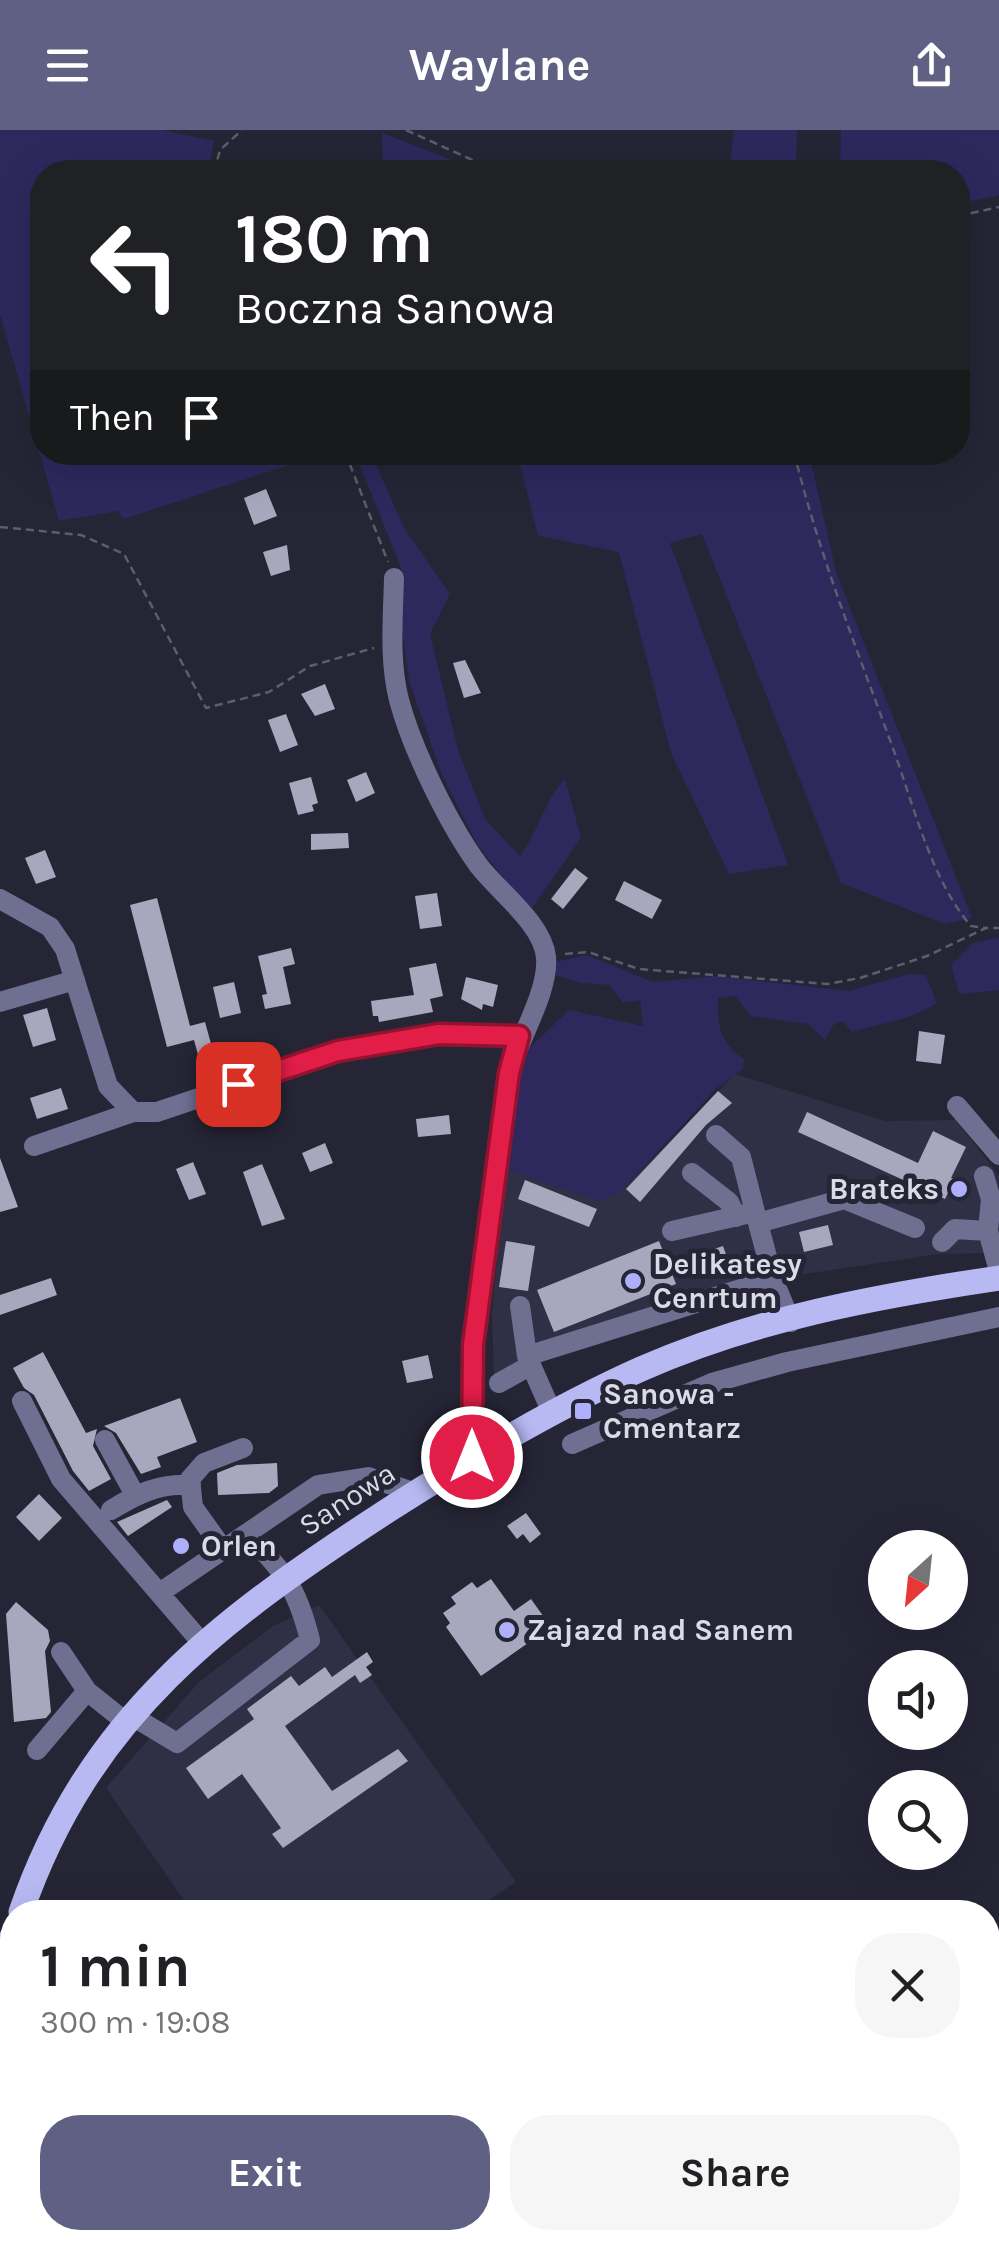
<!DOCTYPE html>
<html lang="en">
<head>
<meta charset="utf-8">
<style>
	:root { --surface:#fff; --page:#f6f6f6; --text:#202124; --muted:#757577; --accent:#606084 }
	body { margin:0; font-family:Karla,sans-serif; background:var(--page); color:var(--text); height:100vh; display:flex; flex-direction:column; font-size:38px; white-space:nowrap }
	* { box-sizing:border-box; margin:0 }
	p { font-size:32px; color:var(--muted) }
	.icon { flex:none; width:55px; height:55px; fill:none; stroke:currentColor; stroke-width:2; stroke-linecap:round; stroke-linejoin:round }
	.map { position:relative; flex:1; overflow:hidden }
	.drawer { position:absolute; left:0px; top:1770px; width:1000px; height:350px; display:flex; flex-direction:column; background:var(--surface); border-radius:40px 40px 0 0; box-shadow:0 10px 40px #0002 }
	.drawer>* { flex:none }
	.hud { position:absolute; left:30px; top:30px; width:940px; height:305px; border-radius:40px; box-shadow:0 10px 40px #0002; background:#202124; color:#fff; overflow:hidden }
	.needle { width:65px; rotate:207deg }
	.buttons { position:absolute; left:868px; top:1400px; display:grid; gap:20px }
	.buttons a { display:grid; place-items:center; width:100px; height:100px; border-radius:50%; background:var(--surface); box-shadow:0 10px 40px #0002; font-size:50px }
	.pin { position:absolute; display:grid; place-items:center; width:85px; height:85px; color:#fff; margin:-42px; border-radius:20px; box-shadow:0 5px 15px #0006 }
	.me { position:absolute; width:110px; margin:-55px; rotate:0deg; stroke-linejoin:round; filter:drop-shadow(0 0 8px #0008) }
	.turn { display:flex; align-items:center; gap:35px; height:210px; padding:0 40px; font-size:45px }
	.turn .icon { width:130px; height:130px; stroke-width:2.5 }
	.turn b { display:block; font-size:70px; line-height:85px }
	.then { display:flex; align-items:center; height:95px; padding:0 40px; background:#0003; gap:20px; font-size:38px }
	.round { display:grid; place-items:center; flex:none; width:105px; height:105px; border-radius:40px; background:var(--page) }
	.overview { display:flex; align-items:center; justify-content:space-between; height:170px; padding:0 40px }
	h1 { font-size:60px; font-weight:700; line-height:75px }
	.button { display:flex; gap:20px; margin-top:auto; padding:20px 40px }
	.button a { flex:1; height:115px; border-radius:40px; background:var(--accent); color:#fff; font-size:40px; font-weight:700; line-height:115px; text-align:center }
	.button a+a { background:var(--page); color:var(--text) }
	header { display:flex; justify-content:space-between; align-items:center; height:130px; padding:0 40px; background:var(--accent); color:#fff; font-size:45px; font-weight:700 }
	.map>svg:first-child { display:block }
	.built { fill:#2f3045 }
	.green { fill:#2e285d }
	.building { fill:#a7a8bd }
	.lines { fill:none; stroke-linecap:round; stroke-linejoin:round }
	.path { stroke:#5d5d6c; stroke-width:2.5; stroke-dasharray:8 5; stroke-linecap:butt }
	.minor { stroke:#6f6f92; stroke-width:20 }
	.major { stroke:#b8b8f3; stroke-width:25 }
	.route-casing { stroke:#92132f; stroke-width:25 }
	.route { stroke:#e11d48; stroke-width:18 }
	.poi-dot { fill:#afaefa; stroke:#252536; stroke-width:4 }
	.labels { text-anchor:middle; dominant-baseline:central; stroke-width:10; stroke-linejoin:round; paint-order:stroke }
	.poi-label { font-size:30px; font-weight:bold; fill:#dadbe6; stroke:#252536; text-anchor:start }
	.street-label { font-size:30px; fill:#dadbe6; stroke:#252536 }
</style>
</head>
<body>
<header><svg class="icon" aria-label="menu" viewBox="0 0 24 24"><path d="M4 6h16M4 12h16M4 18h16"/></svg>Waylane<svg class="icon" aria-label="share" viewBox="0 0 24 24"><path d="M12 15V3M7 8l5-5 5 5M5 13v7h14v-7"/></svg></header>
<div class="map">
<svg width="999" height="2120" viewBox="0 0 999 2120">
	<rect width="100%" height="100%" fill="#252536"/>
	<!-- built -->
	<path class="built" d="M735 944 885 991 956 990 999 1046V1123L939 1124 751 1152 494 1249 492 1183 505 1039 600 1071 619 1063Z
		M319 1475 516 1752 471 1782H192L106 1658 199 1552 273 1496Z"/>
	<!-- green -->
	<path class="green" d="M0 0H162L214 11 208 42H42V322L326 323 124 389 118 381 59 391 0 184Z
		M734 0H797L796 42H729Z
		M841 0H999V65L958 74V42H840Z
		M382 3 449 29 450 42H383Z
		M355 323H371L404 398 450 464 430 504 458 620 485 689 520 726C538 702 546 667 565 649L581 708 530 781 478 716 442 645 409 551 400 483 404 445Z
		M517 323H809L836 442 972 788 945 794 841 753 702 404 670 413 788 735 729 744 671 623 619 422 538 406Z
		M999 808V860L959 864 951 835 973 813Z
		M587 825 653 852 716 846 848 861 909 844 926 845 937 873C906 892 885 892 852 902L843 891 833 895 825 910 808 894 751 886 735 866 718 868C718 898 719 911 744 929L743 939 716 959 619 1063 600 1071 505 1039 519 928 569 880 643 896 640 870 623 873 610 855 581 853 555 845 551 833Z"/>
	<!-- building -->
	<path class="building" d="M266 359 277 386 254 395 244 368Z
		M287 415 290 440 271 446 263 422Z
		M465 530 481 563 464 568 453 533Z
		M325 554 335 579 315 586 301 564Z
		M286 584 298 615 280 622 268 590Z
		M366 642 375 663 356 672 347 650Z
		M311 647 318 673 312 675 314 681 298 685 289 653Z
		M348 703 349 718 311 720V704Z
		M45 720 56 747 36 754 25 728Z
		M575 738 588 748 563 779 551 769Z
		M624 751 662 770 652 789 615 770Z
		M437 763 442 796 420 799 415 766Z
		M157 768 190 896 205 892 218 939 203 943 194 910 167 917 130 775Z
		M291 818 295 834 283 837 291 874 265 879 262 865 267 864 258 826Z
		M436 833 443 866 430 869 433 882 379 892 378 886H373L371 871 414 865 409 838Z
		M466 847 498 855 493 877 483 874 482 880 461 869Z
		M234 852 241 883 220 888 213 857Z
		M47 878 56 910 33 917 23 885Z
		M919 901 945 905 941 934 916 931Z
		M61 958 68 979 37 989 30 968Z
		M718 961 732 973 706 995 640 1072 626 1059Z
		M807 982 918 1033 933 1001 966 1017 951 1048 970 1056 964 1070 948 1063 945 1069 798 1002Z
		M449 985 451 1004 418 1007 416 989Z
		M325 1013 333 1033 310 1042 302 1023Z
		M0 1028 18 1077 0 1082Z
		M193 1032 206 1064 189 1070 176 1039Z
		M262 1034 285 1089 262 1096 243 1042Z
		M525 1050 597 1079 589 1097 518 1069Z
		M828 1095 833 1115 804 1122 799 1102Z
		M506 1111 535 1116 528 1161 499 1157Z
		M659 1111 676 1154 554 1202 537 1160Z
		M723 1116 729 1133 702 1143 696 1125Z
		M51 1148 57 1165 0 1185V1165Z
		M43 1222 86 1303 97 1299 93 1316 111 1349 89 1361 73 1341 34 1265 24 1258 13 1238Z
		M428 1225 433 1248 407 1253 402 1231Z
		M180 1268 197 1312 157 1327 161 1337 141 1344 116 1303 104 1296Z
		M277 1333 278 1356 269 1363 218 1365 217 1343 237 1335Z
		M39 1364 62 1388 39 1411 16 1387Z
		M167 1370 172 1377 128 1406 117 1392Z
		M526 1383 541 1404 530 1413 523 1404 517 1409 507 1396Z
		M491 1449 514 1481 531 1469 551 1497 481 1546 446 1497 450 1493 443 1483 456 1474 451 1467 472 1452 477 1458Z
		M16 1472 48 1500 50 1511 45 1521 51 1582 46 1588 14 1592 6 1484Z
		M367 1522 373 1532 366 1537 372 1545 360 1553 355 1545 285 1596 332 1661 398 1619 408 1631 283 1718 272 1704 281 1698 242 1644 208 1669 186 1638 254 1589 247 1579 291 1546 299 1556 325 1537 332 1547Z"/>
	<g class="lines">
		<!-- path -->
		<path class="path" d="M406 0 499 42
			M214 42 220 20 242 0
			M958 86 999 77
			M345 322 388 432
			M794 322C819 425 858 522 894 621 914 677 932 751 971 796L986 798
			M0 397 81 405 124 424 206 578 269 562 310 536 374 518
			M565 824 588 822 639 839 827 854 860 848 927 826 986 798H999
			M0 2119 3 2058"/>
		<!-- minor -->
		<path class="minor" d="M394 448C393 488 389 531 399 570 412 619 449 695 479 736 499 762 543 794 546 827 549 862 519 908 509 943L473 1215 472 1327
			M0 769 50 797 65 819 108 956 133 982H157L339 921 439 904 519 906
			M0 872 75 850
			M957 976 999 1025
			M716 1005 741 1027 755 1082
			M34 1016 133 982
			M692 1043 729 1072 736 1087
			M984 1046 991 1069 988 1101 999 1141
			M758 1093 844 1069 915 1098
			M672 1101 755 1082 773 1149
			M942 1112 955 1099 988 1101
			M520 1176 527 1226
			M499 1253 531 1235
			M22 1271 61 1349 202 1513
			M553 1285 527 1226 773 1149 791 1192
			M105 1310 135 1365
			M572 1314 712 1253 787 1232 999 1187
			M111 1380C137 1364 159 1353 191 1355
			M223 1419 193 1377 190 1349 204 1333 243 1318
			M161 1462 318 1355 368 1347 416 1363
			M61 1522 87 1561 127 1593
			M132 1586 177 1613 310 1510C297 1458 284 1441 247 1404
			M37 1620 87 1561"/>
		<!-- major -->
		<path class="major" d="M21 1782C89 1585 222 1488 390 1379 470 1328 554 1278 641 1239 754 1189 877 1166 999 1148
			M0 1839 12 1807
			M0 1944 12 1964
			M0 2025 12 2005"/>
	</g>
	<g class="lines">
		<!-- route casing -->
		<g class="route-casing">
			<path id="route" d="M238 954 338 921 439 904 519 906 509 943 473 1215 472 1327"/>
		</g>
		<!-- route -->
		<use href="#route" class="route"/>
	</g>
	<!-- markers -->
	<g class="poi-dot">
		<circle cx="959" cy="1059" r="10"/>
		<circle cx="633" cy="1151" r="10"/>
		<rect x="573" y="1271" width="20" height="20" rx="5"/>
		<circle cx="181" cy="1416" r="10"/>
		<circle cx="507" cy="1500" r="10"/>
	</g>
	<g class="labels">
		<!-- poi labels -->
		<g class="poi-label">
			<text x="939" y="1059" text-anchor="end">Brateks</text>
			<text x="653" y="1134">Delikatesy<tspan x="653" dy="34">Cenrtum</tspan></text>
			<text x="603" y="1264">Sanowa -<tspan x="603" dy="34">Cmentarz</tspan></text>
			<text x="201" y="1416">Orlen</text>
			<text x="527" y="1500">Zajazd nad Sanem</text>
		</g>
		<!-- street labels -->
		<g class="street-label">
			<text transform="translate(347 1369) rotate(-33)">Sanowa</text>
		</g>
	</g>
</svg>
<div class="buttons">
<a><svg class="needle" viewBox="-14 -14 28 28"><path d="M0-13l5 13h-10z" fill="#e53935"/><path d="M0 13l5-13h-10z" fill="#757577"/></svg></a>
<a><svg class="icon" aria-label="sound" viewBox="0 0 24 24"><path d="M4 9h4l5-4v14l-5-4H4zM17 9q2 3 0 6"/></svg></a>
<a><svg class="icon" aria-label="search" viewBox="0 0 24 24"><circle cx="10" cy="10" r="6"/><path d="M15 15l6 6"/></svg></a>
</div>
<div class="pin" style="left:238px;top:954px;background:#d93025"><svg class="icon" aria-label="arrive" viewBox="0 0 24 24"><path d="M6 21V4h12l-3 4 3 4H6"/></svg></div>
<svg class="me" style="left:472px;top:1327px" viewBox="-20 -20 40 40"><circle r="17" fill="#e11d48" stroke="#fff" stroke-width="3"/><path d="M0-11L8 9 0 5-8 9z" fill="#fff"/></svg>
<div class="hud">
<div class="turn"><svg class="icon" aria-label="left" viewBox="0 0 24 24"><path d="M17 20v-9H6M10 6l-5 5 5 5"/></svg><div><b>180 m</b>Boczna Sanowa</div></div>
<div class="then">Then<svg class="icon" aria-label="arrive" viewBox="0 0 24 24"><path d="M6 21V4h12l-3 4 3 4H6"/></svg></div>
</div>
<section class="drawer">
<div class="overview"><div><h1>1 min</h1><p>300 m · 19:08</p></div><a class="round"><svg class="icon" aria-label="close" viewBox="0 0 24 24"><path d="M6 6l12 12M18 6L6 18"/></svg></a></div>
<div class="button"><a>Exit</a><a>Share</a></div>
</section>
</div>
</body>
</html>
